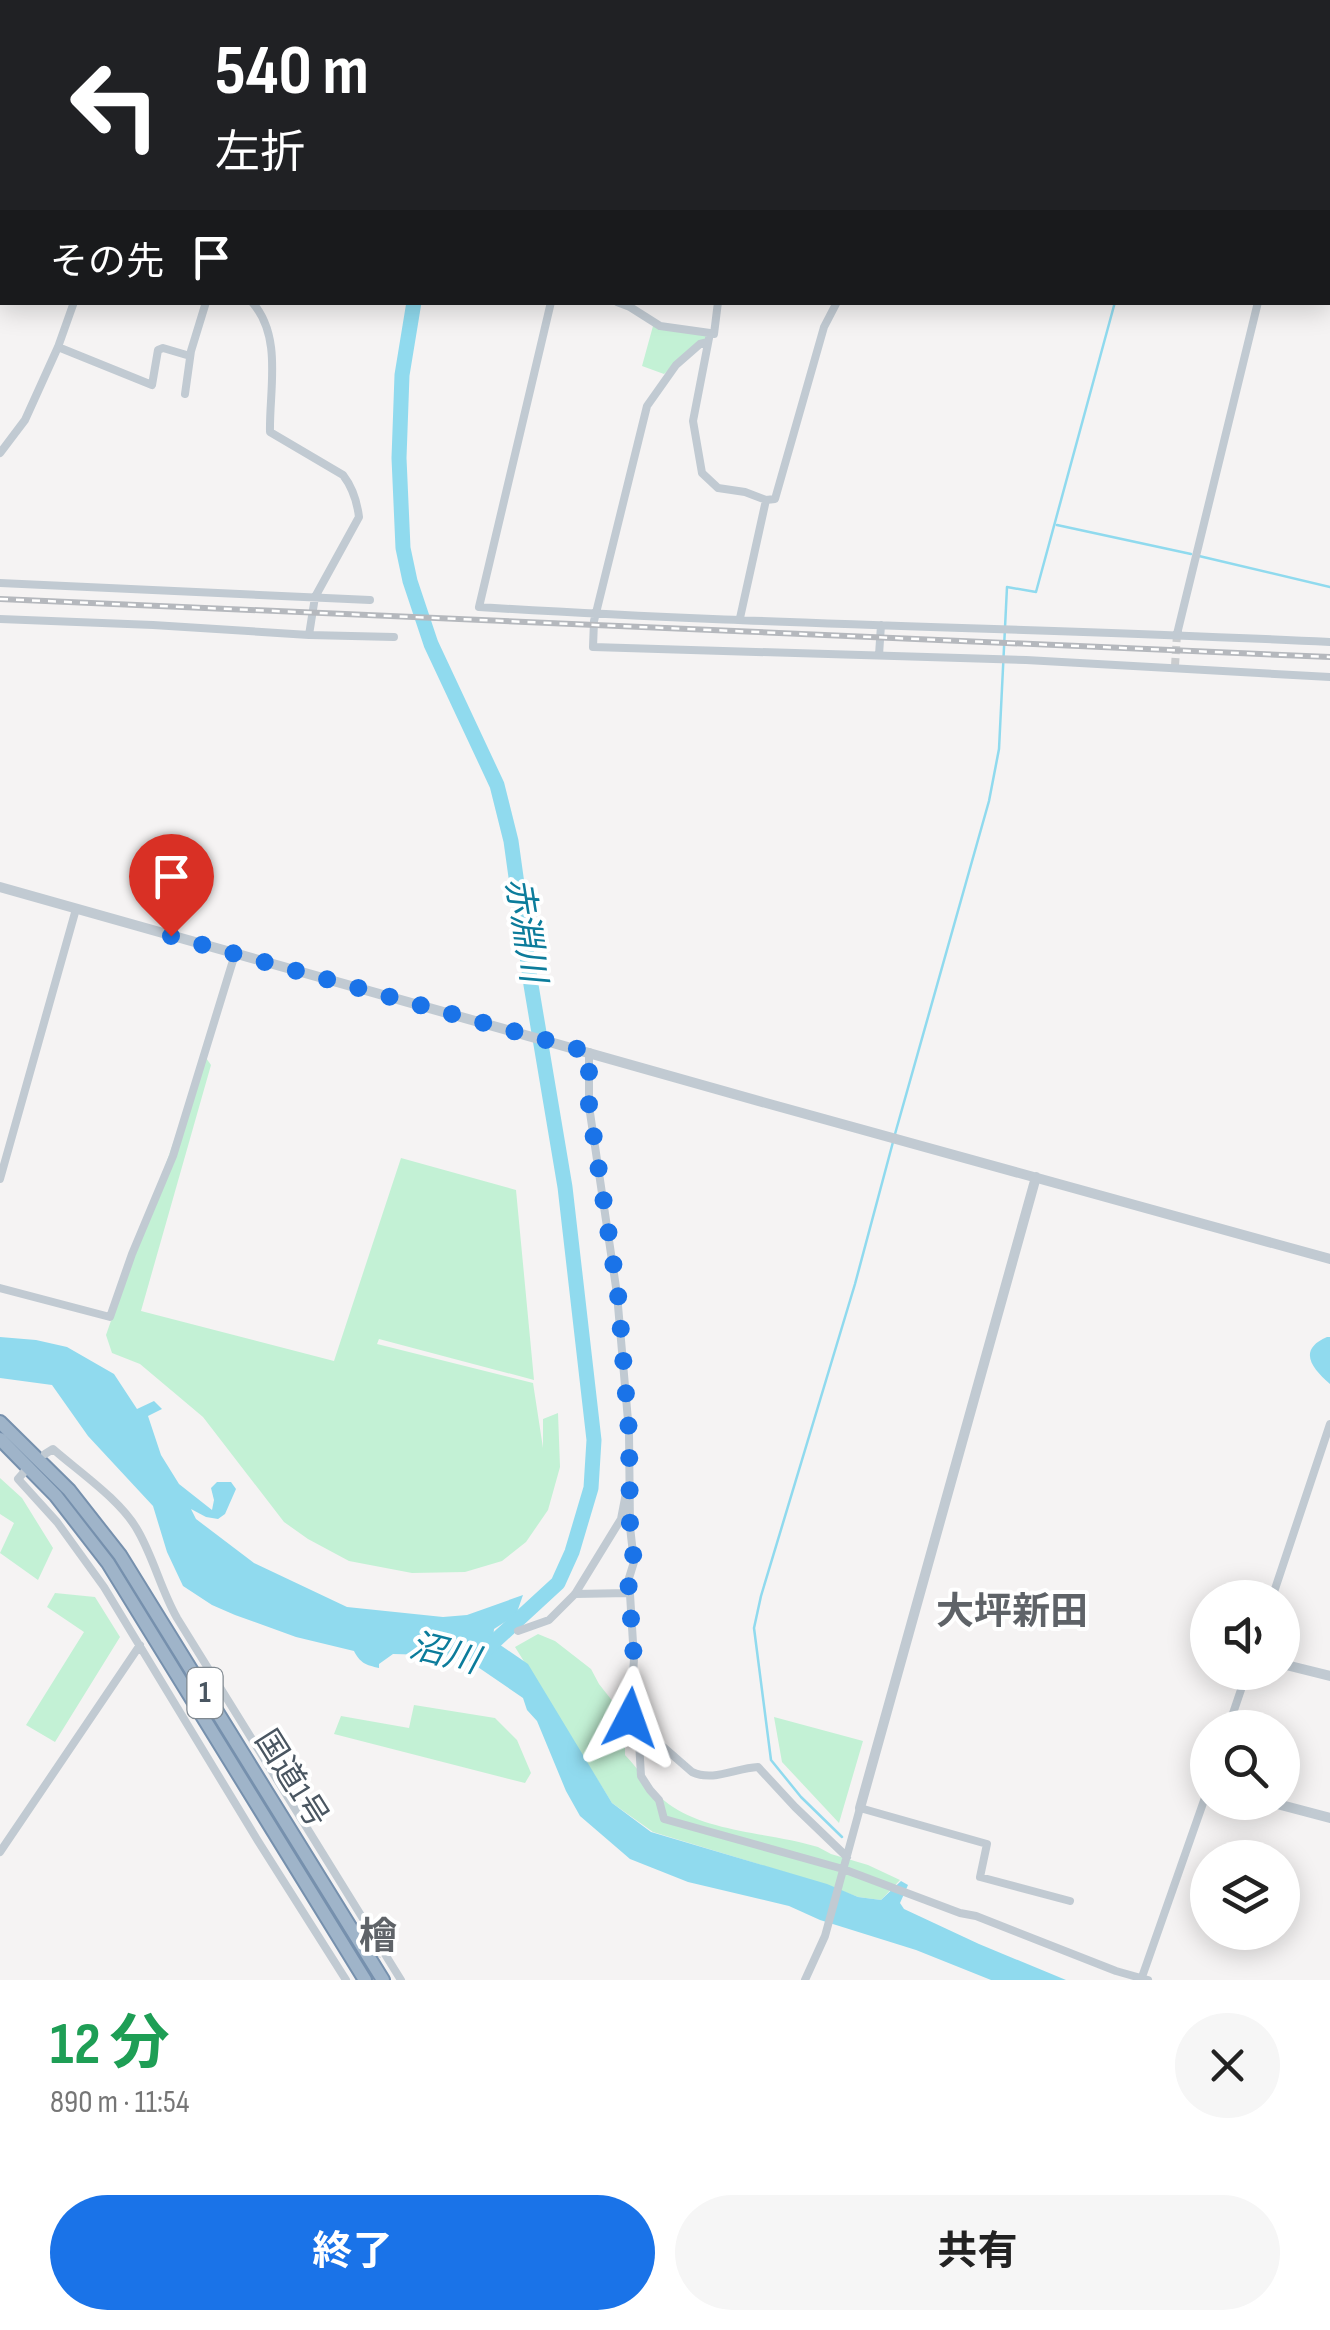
<!DOCTYPE html>
<html lang="ja">
<head>
<meta charset="utf-8">
<style>
	:root { --surface:#fff; --page:#f6f6f6; --text:#222; --muted:#767676; --accent:#1a73e8 }
	body { margin:0; font-family:"Sofia Sans Condensed","Noto Sans JP",sans-serif; background:var(--page); color:var(--text); height:100vh; display:flex; flex-direction:column; font-size:38px; white-space:nowrap }
	* { box-sizing:border-box; margin:0 }
	p { font-size:32px; color:var(--muted) }
	.icon { flex:none; width:55px; height:55px; fill:none; stroke:currentColor; stroke-width:2; stroke-linecap:round; stroke-linejoin:round }
	.map { position:relative; height:1980px; overflow:hidden }
	.drawer { display:flex; flex-direction:column; background:var(--surface); flex:1 }
	.drawer>* { flex:none }
	.guide { position:absolute; left:0px; top:0px; width:1330px; height:305px; box-shadow:0 5px 25px #0003; background:#202124; color:#fff; overflow:hidden }
	.buttons { position:absolute; left:1190px; top:1580px; display:grid; gap:20px }
	.buttons a { display:grid; place-items:center; width:110px; height:110px; border-radius:50%; background:var(--surface); box-shadow:0 5px 25px #0003; font-size:50px }
	.pin { position:absolute; display:grid; place-items:center; width:85px; height:85px; color:#fff; margin:-102px -42px; border-radius:50% 50% 50% 0; rotate:-45deg; box-shadow:0 0 10px #0007 }
	.pin .icon { rotate:45deg }
	.me { position:absolute; width:110px; margin:-55px; rotate:4deg; stroke-linejoin:round; filter:drop-shadow(0 0 8px #0008) }
	.turn { display:flex; align-items:center; gap:35px; height:210px; padding:0 50px; font-size:45px }
	.turn .icon { width:130px; height:130px; stroke-width:2.5 }
	.turn b { display:block; font-size:70px; line-height:85px }
	.then { display:flex; align-items:center; height:95px; padding:0 50px; background:#0003; gap:20px; font-size:38px }
	.round { display:grid; place-items:center; flex:none; width:105px; height:105px; border-radius:52px; background:var(--page) }
	.head { display:flex; align-items:center; justify-content:space-between; height:170px; padding:0 50px }
	h1 { font-size:60px; font-weight:700; line-height:75px; color:#1e9e55 }
	.button { display:flex; gap:20px; margin-top:auto; padding:20px 50px }
	.button a { flex:1; height:115px; border-radius:60px; background:var(--accent); color:#fff; font-size:40px; font-weight:700; line-height:115px; text-align:center }
	.button a+a { background:var(--page); color:var(--text) }
	.map>svg:first-child { display:block }
	.green { fill:#c3f1d5 }
	.water { fill:#90daee }
	.lines { fill:none; stroke-linecap:round; stroke-linejoin:round }
	.stream { stroke:#90daee; stroke-width:2.5 }
	.river { stroke:#90daee; stroke-width:15 }
	.minor-tunnel { stroke:#caccce; stroke-width:8; stroke-dasharray:8 4; stroke-linecap:butt }
	.trunk-casing { stroke:#7690ad; stroke-width:16 }
	.minor { stroke:#c1cad2; stroke-width:8 }
	.tertiary { stroke:#c1cad2; stroke-width:10 }
	.trunk { stroke:#9fb4c9; stroke-width:12 }
	.rail-casing { stroke:#b5b8bd; stroke-width:6 }
	.rail { stroke:#fff; stroke-width:2.5; stroke-dasharray:8; stroke-linecap:butt }
	.route { stroke:#1a73e8; stroke-width:18; stroke-dasharray:0 32.4 }
	.labels { text-anchor:middle; dominant-baseline:central; stroke-width:8; stroke-linejoin:round; paint-order:stroke }
	.shield { fill:#fff; stroke:#808990; stroke-width:2.5 }
	.shield-label { font-size:30px; font-weight:bold; fill:#4a5661 }
	.street-label { font-size:32px; fill:#4a5661; stroke:#fff }
	.water-label { font-size:35px; font-style:italic; fill:#0c7c9b; stroke:#fff }
	.quarter-label { font-size:38px; font-weight:bold; fill:#5f6368; stroke:#fff }
</style>
</head>
<body>
<div class="map">
<svg width="1330" height="1980" viewBox="0 0 1330 1980">
	<rect width="100%" height="100%" fill="#f5f3f3"/>
	<!-- green -->
	<path class="green" d="M653 326 710 333 708 341 700 344 664 374 642 366Z
		M204 1055 211 1065 141 1311 334 1361 401 1158 516 1190 534 1380 379 1339 377 1344 533 1383 543 1448V1419L558 1413 560 1467 548 1510 526 1542 502 1561 465 1572 412 1573 349 1561 308 1539 284 1522 203 1417 140 1364 112 1353 106 1335Z
		M0 1478 22 1498 53 1548 38 1580 0 1553 14 1523 0 1514Z
		M55 1593 95 1597 120 1637 55 1742 26 1725 84 1632 47 1607Z
		M538 1634 555 1641 591 1669 599 1684 625 1717V1755C642 1772 652 1794 673 1807 713 1833 773 1833 818 1847L831 1854 868 1865 900 1880 881 1900 858 1897 824 1884 653 1832 612 1803 515 1647Z
		M414 1705 495 1718 517 1740 531 1773 525 1783 334 1734 341 1716 409 1728Z
		M774 1717 863 1741 839 1823 782 1762Z"/>
	<!-- water -->
	<path class="water" d="M0 1337 36 1340 67 1347 114 1374 137 1409 154 1401 162 1409 148 1416 161 1455 179 1484 212 1510 214 1500 211 1488 217 1482H231L236 1489 225 1514 218 1519 206 1517 191 1509 196 1519 254 1563 347 1607 443 1617 467 1615 523 1595 516 1615 494 1629 493 1640 528 1664 612 1803 651 1832 827 1884 858 1897 881 1900 901 1881 908 1885 900 1903 904 1909 979 1944 1066 1980H991L916 1950 820 1920 789 1906 688 1882 630 1859 580 1816 566 1791 537 1721 527 1710 523 1698 469 1661 431 1655 393 1654 379 1664V1668C366 1665 360 1663 354 1651L296 1637 235 1615 212 1605 183 1586 167 1552 153 1506 88 1436 52 1385 0 1378Z
		M1327 1337H1330V1384C1312 1368 1297 1350 1327 1337Z"/>
	<g class="lines">
		<!-- stream -->
		<path class="stream" d="M1057 525 1191 554
			M1199 556 1330 587
			M895 1134 989 801 999 749 1007 587 1036 592 1115 302
			M842 1837 801 1797 771 1760 754 1628 761 1596 855 1284 893 1142"/>
		<!-- river -->
		<path class="river" d="M511 2 513 0
			M414 302 402 375 399 458 403 548 410 581 431 644 497 785 511 841 531 985 565 1187 594 1440 591 1488 572 1552 558 1583 483 1652"/>
		<!-- minor-tunnel -->
		<path class="minor-tunnel" d="M1175 666 1177 634
			M371 1980 377 1956"/>
		<!-- trunk casing -->
		<g class="trunk-casing">
			<path id="trunk" d="M0 1422 69 1490 120 1555 383 1980
				M0 1439 56 1496 108 1563 365 1980"/>
		</g>
		<!-- minor -->
		<path class="minor" d="M254 2 256 0
			M743 2 744 0
			M912 2 913 0
			M1003 2 1004 0
			M1117 2 1119 0
			M1251 2 1252 0
			M0 195 2 194
			M252 302C283 337 269 390 270 432L343 475C353 488 357 501 359 517L315 597 309 635
			M551 302 479 607C763 625 1047 628 1330 642
			M617 302 630 307 660 326 710 333
			M718 302 714 334 710 333 693 421 702 473 718 488 745 492 766 500 775 499 824 327 837 302
			M708 342 700 344 676 365 647 406 594 621 593 647 1026 660 1330 677
			M58 347 152 385 158 350 163 348 190 356
			M185 394 191 351 206 302
			M0 453 25 420 58 347 74 302
			M0 583 370 600
			M740 618 766 500
			M0 619 153 625 309 635 394 637
			M1177 634 1258 302
			M879 655 881 625
			M589 1052V1106L617 1294 629 1432 630 1527 634 1562 629 1578 634 1659 630 1718 692 1772C714 1782 735 1768 758 1767L795 1807 847 1857
			M0 1179 76 909
			M0 1288 110 1317 132 1254 173 1156 235 954
			M45 1454 53 1449C79 1472 121 1500 138 1531 154 1559 161 1590 177 1618L401 1980
			M25 1471 18 1479 57 1522 104 1587 258 1841 346 1980
			M575 1594 629 1593
			M1272 1598 1330 1424
			M518 1631 549 1620 575 1594 621 1519 627 1488
			M638 1724 641 1776 650 1790 659 1800 664 1819 843 1869 960 1913 976 1916 1116 1971 1148 1980
			M1228 1728 1247 1672
			M0 1852 140 1645
			M1142 1977 1208 1789
			M805 1980 825 1936 860 1808 987 1844 980 1877 1070 1901"/>
		<!-- tertiary -->
		<path class="tertiary" d="M1053 0 1063 2
			M1328 67H1330
			M0 887 766 1103 1330 1259
			M1282 1664 1330 1676
			M1270 1802 1330 1818
			M860 1808 1036 1177"/>
		<!-- trunk -->
		<use href="#trunk" class="trunk"/>
		<!-- rail casing -->
		<g class="rail-casing">
			<path id="rail" d="M0 599 1330 657"/>
		</g>
		<!-- rail -->
		<use href="#rail" class="rail"/>
	</g>
	<g class="lines">
		<!-- route -->
		<path class="route" d="M171 936 589 1052V1106L618 1294 629 1432 630 1526 634 1562 628 1578 634 1659 630 1718"/>
	</g>
	<g class="labels">
		<!-- shield labels -->
		<rect class="shield" x="187.5" y="1668" width="35" height="50" rx="8"/>
		<g class="shield-label">
			<text x="205" y="1693">1</text>
		</g>
		<!-- street labels -->
		<g class="street-label">
			<text transform="translate(291 1779) rotate(58)">国道1号</text>
		</g>
		<!-- water labels -->
		<g class="water-label">
			<text transform="translate(525 930) rotate(81)">赤淵川</text>
			<text transform="translate(444 1654) rotate(14)">沼川</text>
		</g>
		<!-- quarter labels -->
		<g class="quarter-label">
			<text x="1012" y="1612">大坪新田</text>
			<text x="378" y="1937">檜</text>
		</g>
	</g>
</svg>
<div class="buttons">
<a><svg class="icon" aria-label="sound" viewBox="0 0 24 24"><path d="M4 9h4l5-4v14l-5-4H4zM17 9q2 3 0 6"/></svg></a>
<a><svg class="icon" aria-label="search" viewBox="0 0 24 24"><circle cx="10" cy="10" r="6"/><path d="M15 15l6 6"/></svg></a>
<a><svg class="icon" aria-label="layers" viewBox="0 0 24 24"><path d="M12 4l9 5-9 5-9-5zM3 14l9 5 9-5"/></svg></a>
</div>
<div class="pin" style="left:171px;top:936px;background:#d93025"><svg class="icon" aria-label="arrive" viewBox="0 0 24 24"><path d="M6 21V4h12l-3 4 3 4H6"/></svg></div>
<svg class="me" style="left:630px;top:1718px" viewBox="-20 -20 40 40"><path d="M0-17L14 15 0 8-14 15z" fill="#1a73e8" stroke="#fff" stroke-width="4"/></svg>
<div class="guide">
<div class="turn"><svg class="icon" aria-label="left" viewBox="0 0 24 24"><path d="M17 20v-9H6M10 6l-5 5 5 5"/></svg><div><b>540 m</b>左折</div></div>
<div class="then">その先<svg class="icon" aria-label="arrive" viewBox="0 0 24 24"><path d="M6 21V4h12l-3 4 3 4H6"/></svg></div>
</div>
</div>
<section class="drawer">
<div class="head"><div><h1>12 分</h1><p>890 m · 11:54</p></div><a class="round"><svg class="icon" aria-label="close" viewBox="0 0 24 24"><path d="M6 6l12 12M18 6L6 18"/></svg></a></div>
<div class="button"><a>終了</a><a>共有</a></div>
</section>
</body>
</html>
